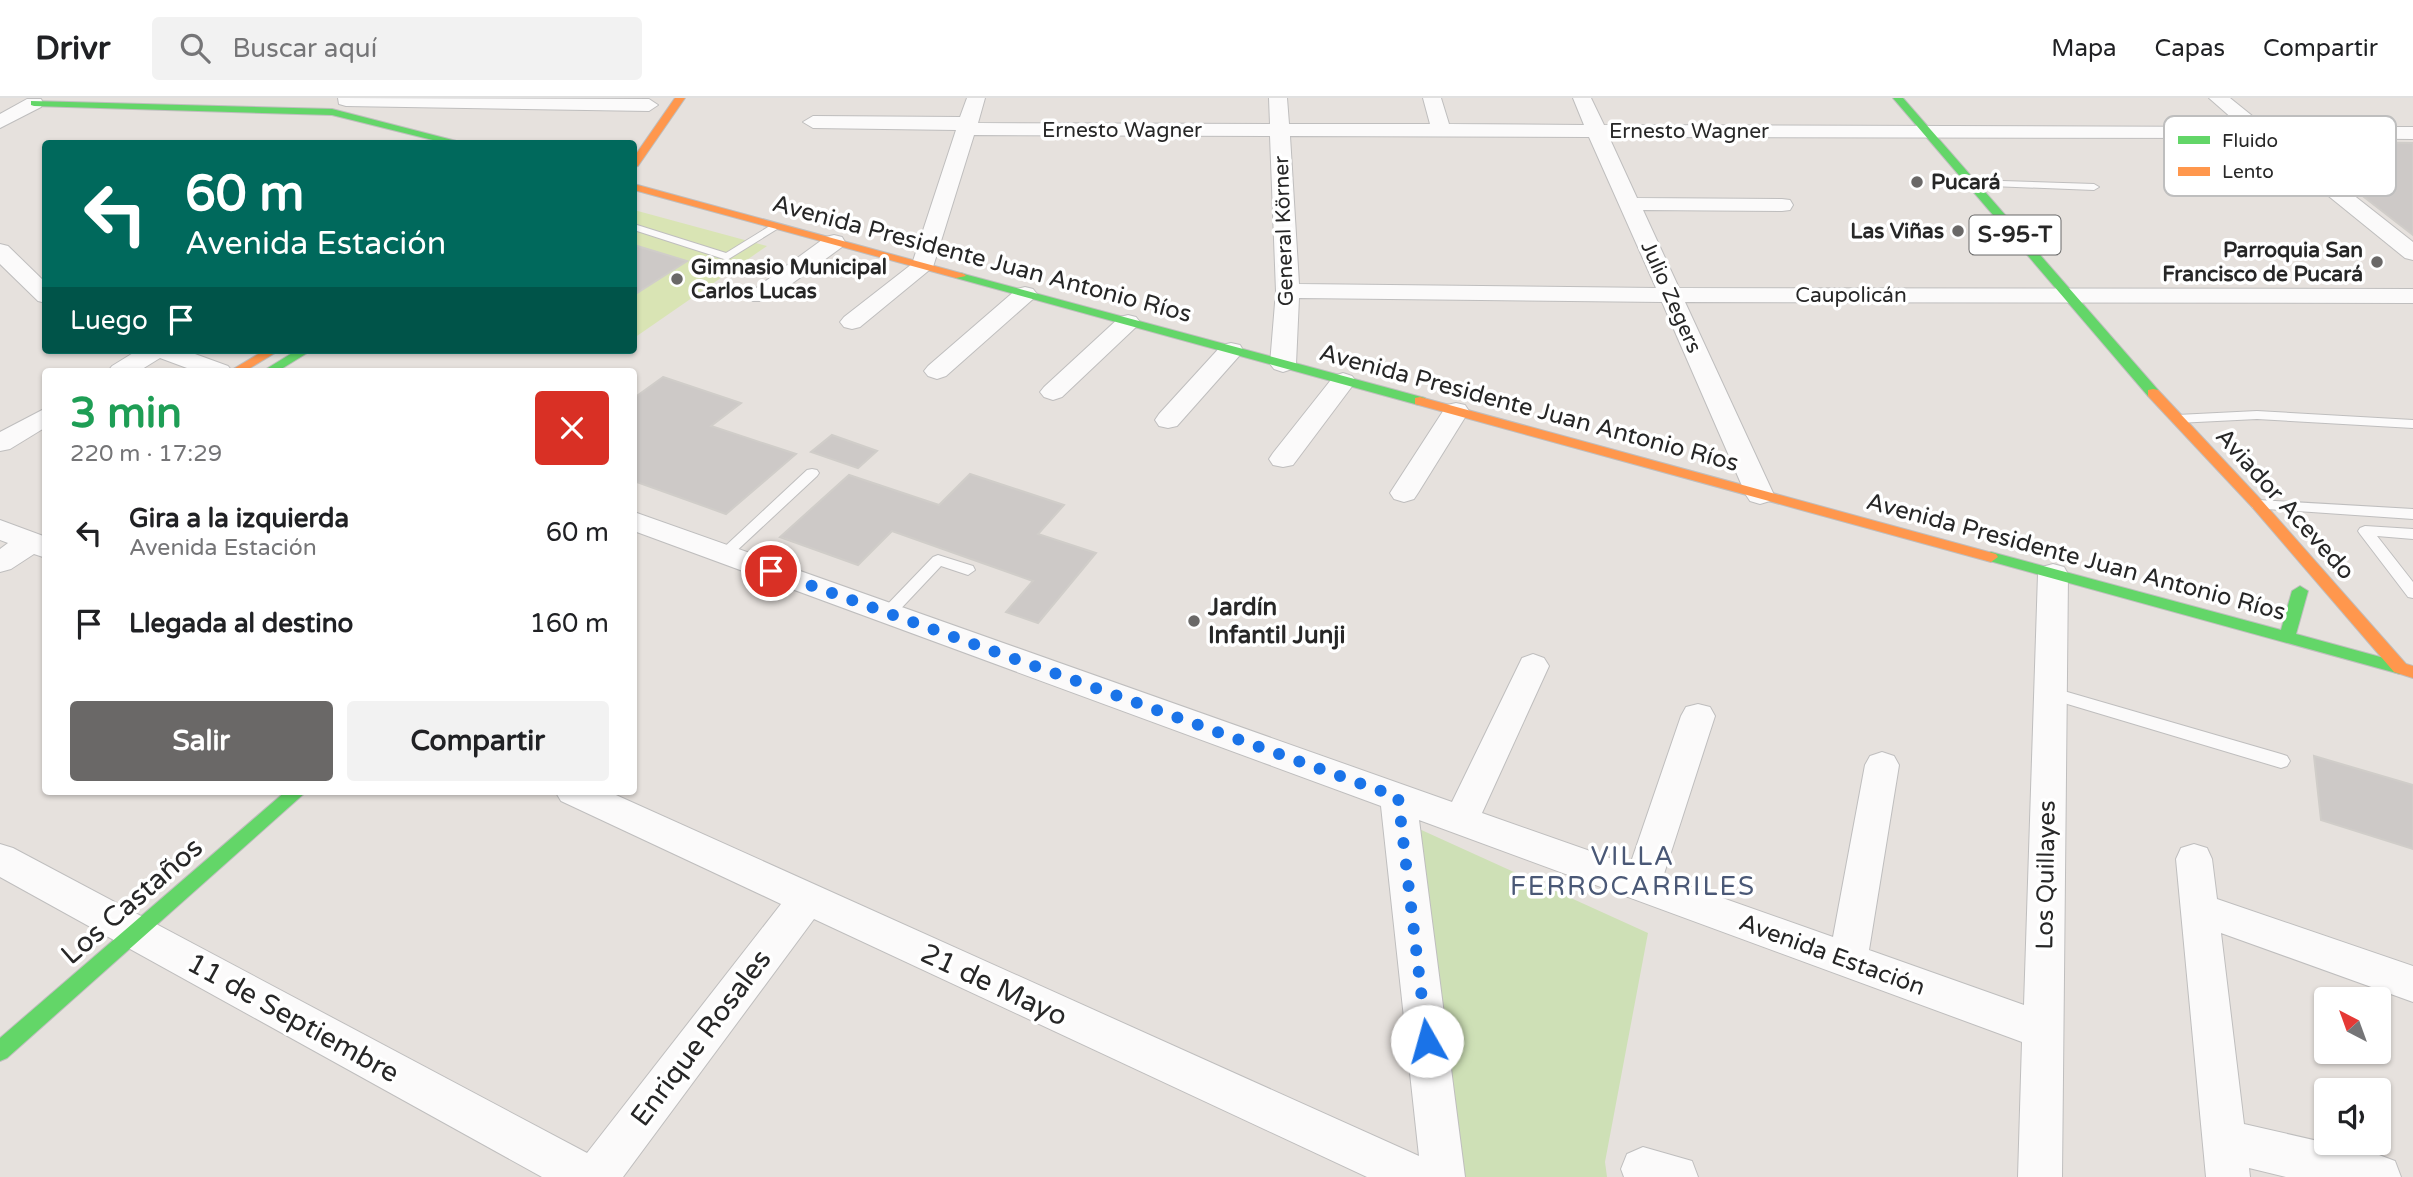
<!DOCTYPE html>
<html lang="es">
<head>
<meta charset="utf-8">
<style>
	:root { --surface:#fff; --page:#f2f2f2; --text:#202124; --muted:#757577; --line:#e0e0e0; --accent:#6a6867 }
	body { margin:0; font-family:"Varela Round",sans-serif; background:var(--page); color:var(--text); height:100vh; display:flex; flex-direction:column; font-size:26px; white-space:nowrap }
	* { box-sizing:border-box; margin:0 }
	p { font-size:23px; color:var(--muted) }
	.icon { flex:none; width:38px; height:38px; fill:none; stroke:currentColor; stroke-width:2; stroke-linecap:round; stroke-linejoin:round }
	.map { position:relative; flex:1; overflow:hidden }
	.drawer { position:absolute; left:42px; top:270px; width:595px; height:427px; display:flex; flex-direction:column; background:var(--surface); border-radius:7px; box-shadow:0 2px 5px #0004 }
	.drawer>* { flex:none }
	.top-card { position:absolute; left:42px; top:42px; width:595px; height:214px; border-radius:7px; box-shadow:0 2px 5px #0004; background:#00695c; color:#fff; overflow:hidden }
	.needle { width:46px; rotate:319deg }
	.tools { position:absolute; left:2314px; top:889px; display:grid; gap:14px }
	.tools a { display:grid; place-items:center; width:77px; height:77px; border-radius:7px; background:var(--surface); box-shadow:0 2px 5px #0004; font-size:35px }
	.pin { position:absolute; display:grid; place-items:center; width:60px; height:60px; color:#fff; margin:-30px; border:4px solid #fff; border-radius:50%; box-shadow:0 2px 7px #0007 }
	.me { position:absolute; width:77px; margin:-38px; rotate:353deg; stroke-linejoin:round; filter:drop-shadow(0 0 5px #0008) }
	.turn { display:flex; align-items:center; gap:24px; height:147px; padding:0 28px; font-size:32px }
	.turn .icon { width:91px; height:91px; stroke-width:2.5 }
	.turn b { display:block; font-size:49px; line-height:60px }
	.then { display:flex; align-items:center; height:66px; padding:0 28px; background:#0003; gap:14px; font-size:26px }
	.round { display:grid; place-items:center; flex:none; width:74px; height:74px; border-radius:7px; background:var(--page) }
	.head { display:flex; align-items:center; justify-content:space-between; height:119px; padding:0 28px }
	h1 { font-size:42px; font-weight:700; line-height:52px; color:#1e9e55 }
	.action { display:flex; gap:14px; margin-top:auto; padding:14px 28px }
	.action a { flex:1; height:80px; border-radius:7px; background:var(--accent); color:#fff; font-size:28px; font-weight:700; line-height:80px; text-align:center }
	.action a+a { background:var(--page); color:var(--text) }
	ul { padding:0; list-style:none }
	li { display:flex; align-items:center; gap:21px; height:91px; padding:0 28px }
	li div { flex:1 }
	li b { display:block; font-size:26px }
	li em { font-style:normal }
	header { display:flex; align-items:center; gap:42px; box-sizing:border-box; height:98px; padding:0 35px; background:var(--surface); border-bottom:2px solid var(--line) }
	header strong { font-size:33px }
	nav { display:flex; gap:38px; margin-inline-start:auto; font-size:24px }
	.search { width:490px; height:63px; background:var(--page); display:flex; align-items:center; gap:18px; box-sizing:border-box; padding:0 24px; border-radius:7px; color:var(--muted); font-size:26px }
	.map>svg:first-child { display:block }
	.green { fill:#cee0b6 }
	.pitch { fill:#d9e4b4 }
	.building { fill:#cdc9c7; stroke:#d0cdc9; stroke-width:2 }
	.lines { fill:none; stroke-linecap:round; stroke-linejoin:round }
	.lane-casing { stroke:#bfbebe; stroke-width:2 }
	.street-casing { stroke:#bfbebe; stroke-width:2 }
	.fast-casing { stroke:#bfbebe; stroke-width:2 }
	.slow-casing { stroke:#bfbebe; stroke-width:2 }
	.lane { fill:#fbfafa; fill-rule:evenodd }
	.street { fill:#fbfafa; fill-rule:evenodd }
	.fast { fill:#63d668; fill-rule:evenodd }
	.slow { fill:#ff974d; fill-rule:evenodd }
	.route { stroke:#1a73e8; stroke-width:12; stroke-dasharray:0 21.6 }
	.poi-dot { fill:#6a6867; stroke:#fff; stroke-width:2.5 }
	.labels { text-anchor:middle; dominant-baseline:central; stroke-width:7; stroke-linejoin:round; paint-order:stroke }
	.far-street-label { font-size:21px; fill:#272727; stroke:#fff }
	.far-poi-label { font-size:21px; font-weight:bold; fill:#272727; stroke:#fff; text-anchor:start }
	.shield { fill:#fff; stroke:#686868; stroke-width:2 }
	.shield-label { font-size:23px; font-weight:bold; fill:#272727 }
	.street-label { font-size:24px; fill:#272727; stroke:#fff }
	.poi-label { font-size:24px; font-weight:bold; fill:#272727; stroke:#fff; text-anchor:start }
	.neighbourhood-label { font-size:26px; letter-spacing:2px; fill:#4a5876; stroke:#fff }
	.near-street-label { font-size:28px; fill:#272727; stroke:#fff }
	.key { fill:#fff; stroke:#bebebe; stroke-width:2 }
	.key-label { font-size:19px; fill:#272727 }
</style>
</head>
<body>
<header>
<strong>Drivr</strong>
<div class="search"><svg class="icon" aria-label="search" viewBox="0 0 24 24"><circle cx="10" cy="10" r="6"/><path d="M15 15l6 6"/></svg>Buscar aquí</div>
<nav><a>Mapa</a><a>Capas</a><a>Compartir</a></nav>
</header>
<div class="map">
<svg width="2413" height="1079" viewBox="0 0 2413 1079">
	<rect width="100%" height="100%" fill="#e6e1dd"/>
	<!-- green -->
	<path class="green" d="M1417 730 1648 835 1605 1064 1607 1079H1461Z"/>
	<!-- pitch -->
	<path class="pitch" d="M634 112 767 148 634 240Z"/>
	<!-- building -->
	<path class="building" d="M2330 44 2413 45V137L2355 92H2392Z
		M634 147 687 163 634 197Z
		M663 279 741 305 711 328 796 356 726 416 634 383V300Z
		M832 337 877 353 858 370 811 354Z
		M970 376 1064 407 1038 436 1096 455 1038 525 1006 514 1033 483 892 433 858 467 780 439 849 377 939 407Z
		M2314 658 2413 687V751L2321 722Z"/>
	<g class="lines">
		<!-- lane casing -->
		<g class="lane-casing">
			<path id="lane" d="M1971 82 2094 86 2099 89 2094 92 1967 87 1966 85Z
				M773 126 782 128 727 162 634 132V128L637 127 726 155Z
				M2257 313 2413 322V330L2257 321 2177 325 2170 321 2177 317Z
				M812 371 817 372 819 375 817 378 730 459H720L718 456 720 453 807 372Z
				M2258 402 2413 411V421L2253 410 2251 407Z
				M2365 428 2413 431V441L2377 438 2413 484V500L2408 499 2360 436 2358 433 2360 430Z
				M938 457 973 468 975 472 968 477 941 468 893 519H883L880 515 883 511 933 459Z
				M2050 589 2281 656 2287 658 2290 663 2287 668 2281 670 2044 599 2042 595 2044 591Z"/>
		</g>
		<!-- street casing -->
		<g class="street-casing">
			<path id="street" d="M338 0 649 1 658 7 649 13 346 8 339 6Z
				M967 0H985L978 25 1270 26 1269 0H1287L1289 26H1430L1423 0H1441L1449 26 1584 27 1573 0H1591L1604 27 2242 29 2209 0H2230L2266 29H2413V41L2281 40 2413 144V162L2405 160 2257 40 1609 39 1637 100 1782 101 1790 102 1793 107 1790 112 1782 113 1643 112 1679 190 2413 191V205L1685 204 1774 397 1770 403 1760 406 1750 403 1746 397 1662 204 1299 200 1296 266 1292 271 1283 274 1274 271 1270 266 1276 193 1270 38 974 37 933 169 860 229 852 231 844 229 840 224 844 219 912 166 956 32 813 30 803 24 813 18 960 19ZM1290 38 1589 39 1656 190 1299 186Z
				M27 1H41L43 5 41 9 0 30V16Z
				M834 137 842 139 845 144 842 149 768 203H752L748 198 752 193 826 139Z
				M0 146 8 148 46 185V205L38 203 0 166Z
				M1025 189 1033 191 1037 196 1033 201 946 278 937 281 928 278 924 273 928 268 1017 191Z
				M1128 217 1136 219 1140 224 1136 229 1062 299 1053 302 1044 299 1040 294 1044 289 1120 219Z
				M1231 245 1240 247 1243 252 1240 257 1177 328 1168 330 1159 328 1155 322 1159 316 1222 247Z
				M138 252H184L228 268 232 273H195L160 260 139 273H108L112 268Z
				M1343 275 1352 278 1356 283 1293 367 1283 369 1273 367 1269 361 1273 355 1334 278Z
				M1456 305 1465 307 1469 313 1418 395 1414 401 1404 404 1394 401 1390 395 1447 307Z
				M46 310V329L10 351 0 353V334Z
				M634 414 1452 704 1522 560 1533 556 1544 560 1549 568 1482 715 1630 767 1681 618 1686 609 1698 606 1710 609 1715 618 1663 779 1833 839 1865 667 1870 658 1882 654 1894 658 1899 667 1869 852 2024 907 2038 476 2042 469 2053 466 2064 469 2068 476 2062 1079H2018L2022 944 1419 722 1465 1079H1367L814 821 623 1079H542L0 779V746L13 750 587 1055 781 806 561 703 555 693H607L1419 1058 1381 708 634 433Z
				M0 422 46 439V460L34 456 11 471 0 474V451L8 445 0 442Z
				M2194 746 2207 750 2212 761 2217 801 2413 868V904L2221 835 2244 1026 2379 1057 2395 1063 2401 1079H2286L2249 1070 2250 1079H2206L2176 761 2181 750Z
				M1643 1049 1692 1063 1698 1079H1624L1621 1071 1627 1056Z"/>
		</g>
		<!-- fast casing -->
		<g class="fast-casing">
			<path id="fast" d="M1893 0H1903L2158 292V298H2148Z
				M31 3 332 11 468 46H449L332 17 34 8 31 7Z
				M960 175 1425 300 1426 303 1420 307 1415 306 956 180 954 178Z
				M297 252H312L278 273H263Z
				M1991 454 2281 532 2292 493 2300 488 2308 493 2296 536 2406 566 2408 570 2400 576 1986 462 1984 459 1986 456Z
				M286 693H307L7 960 0 963V940Z"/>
		</g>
		<!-- slow casing -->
		<g class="slow-casing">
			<path id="slow" d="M675 0H685L638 68 634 69V59Z
				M634 86 964 176 966 178 956 180 634 92Z
				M265 252H280L245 273H230Z
				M2153 291 2158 292 2263 404 2406 566 2413 568V580L2394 574 2253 410 2148 298V292Z
				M1420 299 1996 456 1998 459 1991 464 1415 306V300Z"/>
		</g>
		<!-- lane -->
		<use href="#lane" class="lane"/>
		<!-- street -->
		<use href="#street" class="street"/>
		<!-- fast -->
		<use href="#fast" class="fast"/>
		<!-- slow -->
		<use href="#slow" class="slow"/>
	</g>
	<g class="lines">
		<!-- route -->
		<path class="route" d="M771 473 1398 699 1427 943"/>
	</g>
	<!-- markers -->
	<g class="poi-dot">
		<circle cx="1917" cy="84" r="7"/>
		<circle cx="1958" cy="133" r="7"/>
		<circle cx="2377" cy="164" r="7"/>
		<circle cx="677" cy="181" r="7"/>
		<circle cx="1194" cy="523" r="7"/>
	</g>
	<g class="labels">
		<!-- far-street labels -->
		<g class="far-street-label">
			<text x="1122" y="32">Ernesto Wagner</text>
			<text x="1689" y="33">Ernesto Wagner</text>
			<text transform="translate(1284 133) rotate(-92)">General Körner</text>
			<text x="1851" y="197">Caupolicán</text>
			<text transform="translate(1671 199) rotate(66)">Julio Zegers</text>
		</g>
		<!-- far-poi labels -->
		<g class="far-poi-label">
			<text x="1931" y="84">Pucará</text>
			<text x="1944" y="133" text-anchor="end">Las Viñas</text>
			<text x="2363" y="152" text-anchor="end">Parroquia San<tspan x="2363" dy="24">Francisco de Pucará</tspan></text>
			<text x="691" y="169">Gimnasio Municipal<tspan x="691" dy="24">Carlos Lucas</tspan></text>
		</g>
		<!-- shield labels -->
		<rect class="shield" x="1969.5" y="117.5" width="91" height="39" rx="5"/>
		<g class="shield-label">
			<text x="2015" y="137">S-95-T</text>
		</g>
		<!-- street labels -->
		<g class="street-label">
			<text transform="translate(982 161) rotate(15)">Avenida Presidente Juan Antonio Ríos</text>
			<text transform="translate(1529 310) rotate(15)">Avenida Presidente Juan Antonio Ríos</text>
			<text transform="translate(2285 406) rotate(48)">Aviador Acevedo</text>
			<text transform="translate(2076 459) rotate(15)">Avenida Presidente Juan Antonio Ríos</text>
			<text transform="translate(2046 777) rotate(-89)">Los Quillayes</text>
			<text transform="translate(1832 857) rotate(20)">Avenida Estación</text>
		</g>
		<!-- poi labels -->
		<g class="poi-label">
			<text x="1208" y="509">Jardín<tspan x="1208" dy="28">Infantil Junji</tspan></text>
		</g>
		<!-- neighbourhood labels -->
		<g class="neighbourhood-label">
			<text x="1633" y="758">VILLA<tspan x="1633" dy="30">FERROCARRILES</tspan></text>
		</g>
		<!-- near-street labels -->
		<g class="near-street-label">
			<text transform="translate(132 803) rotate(-41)">Los Castaños</text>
			<text transform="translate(994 887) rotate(25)">21 de Mayo</text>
			<text transform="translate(293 920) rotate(29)">11 de Septiembre</text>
			<text transform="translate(701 940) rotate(-53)">Enrique Rosales</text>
		</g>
	</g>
	<!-- legend -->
	<rect x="2164" y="18" width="232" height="80" rx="10" class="key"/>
	<rect x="2178" y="38" width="32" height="8" fill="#63d668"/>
	<rect x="2178" y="69" width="32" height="9" fill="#ff974d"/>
	<g class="key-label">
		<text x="2222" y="49">Fluido</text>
		<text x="2222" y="80">Lento</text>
	</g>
</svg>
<div class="tools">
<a><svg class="needle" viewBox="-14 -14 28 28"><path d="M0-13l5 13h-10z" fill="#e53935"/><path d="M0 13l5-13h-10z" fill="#757577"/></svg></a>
<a><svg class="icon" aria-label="sound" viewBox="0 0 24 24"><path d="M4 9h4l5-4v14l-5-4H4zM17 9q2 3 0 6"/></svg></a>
</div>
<div class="pin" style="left:771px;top:473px;background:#d93025"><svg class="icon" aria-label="arrive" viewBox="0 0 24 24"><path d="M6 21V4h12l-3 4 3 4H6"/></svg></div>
<svg class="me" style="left:1427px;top:943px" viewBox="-20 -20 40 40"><circle r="19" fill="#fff"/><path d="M0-13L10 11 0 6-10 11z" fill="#1a73e8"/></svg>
<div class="top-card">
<div class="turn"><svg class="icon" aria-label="left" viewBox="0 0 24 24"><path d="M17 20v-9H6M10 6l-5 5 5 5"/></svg><div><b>60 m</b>Avenida Estación</div></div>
<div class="then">Luego<svg class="icon" aria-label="arrive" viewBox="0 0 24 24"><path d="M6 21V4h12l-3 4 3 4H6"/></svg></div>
</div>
<section class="drawer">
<div class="head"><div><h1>3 min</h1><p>220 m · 17:29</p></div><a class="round" style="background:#d93025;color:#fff"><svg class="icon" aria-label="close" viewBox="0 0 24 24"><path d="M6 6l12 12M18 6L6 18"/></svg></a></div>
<ul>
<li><svg class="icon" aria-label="left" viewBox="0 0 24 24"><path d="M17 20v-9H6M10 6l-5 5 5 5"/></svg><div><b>Gira a la izquierda</b><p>Avenida Estación</p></div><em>60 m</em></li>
<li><svg class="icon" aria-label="arrive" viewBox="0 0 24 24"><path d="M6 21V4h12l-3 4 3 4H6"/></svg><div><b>Llegada al destino</b></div><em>160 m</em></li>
</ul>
<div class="action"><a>Salir</a><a>Compartir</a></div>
</section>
</div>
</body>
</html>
